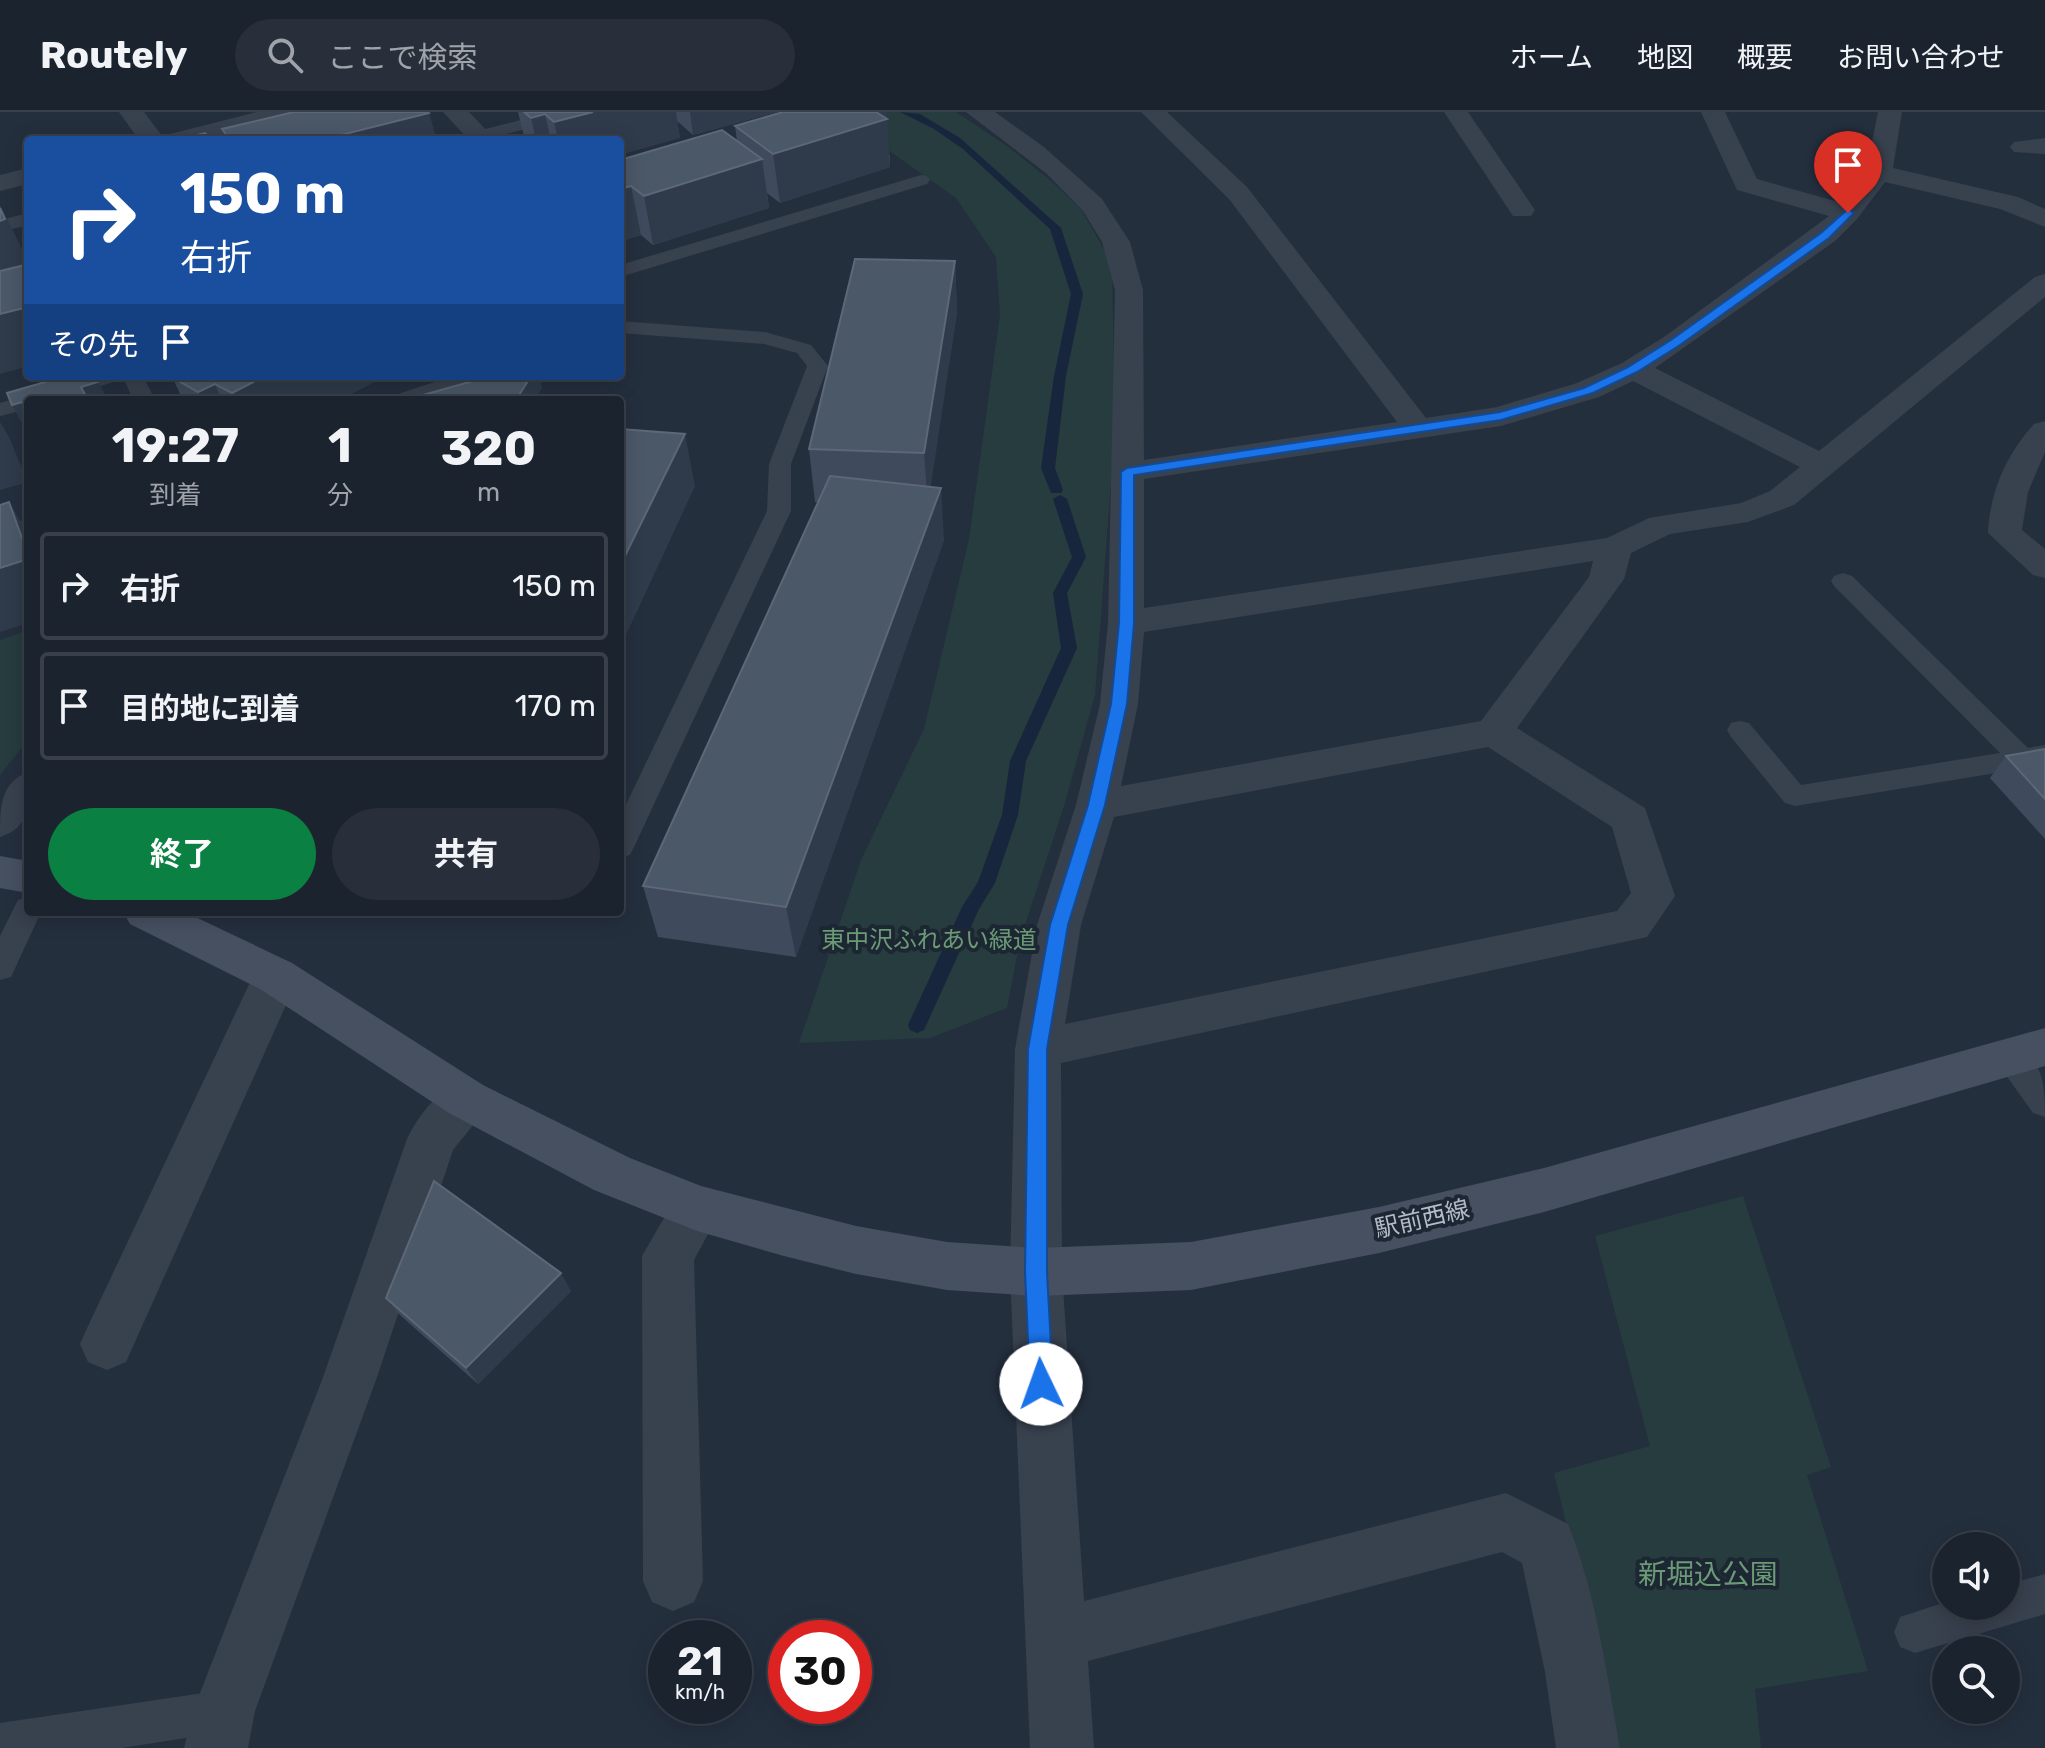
<!DOCTYPE html>
<html lang="ja">
<head>
<meta charset="utf-8">
<style>
	:root { --surface:#1b232e; --page:#282f3a; --text:#f1f3f6; --muted:#a0a4aa; --line:#39404a; --accent:#0b8043 }
	body { margin:0; font-family:Rubik,"Noto Sans JP",sans-serif; background:var(--page); color:var(--text); height:100vh; display:flex; flex-direction:column; font-size:30px; white-space:nowrap }
	* { box-sizing:border-box; margin:0 }
	p { font-size:26px; color:var(--muted) }
	.icon { flex:none; width:44px; height:44px; fill:none; stroke:currentColor; stroke-width:2; stroke-linecap:round; stroke-linejoin:round }
	.map { position:relative; flex:1; overflow:hidden }
	.side { position:absolute; left:24px; top:284px; width:600px; height:520px; display:flex; flex-direction:column; background:var(--surface); border-radius:8px; box-shadow:0 4px 20px #0003,0 0 0 2px var(--line) }
	.side>* { flex:none }
	.hud { position:absolute; left:24px; top:24px; width:600px; height:244px; border-radius:8px; box-shadow:0 4px 20px #0003,0 0 0 2px var(--line); background:#1a4fa0; color:#fff; overflow:hidden }
	.buttons { position:absolute; left:1932px; top:1420px; display:grid; gap:16px }
	.buttons a { display:grid; place-items:center; width:88px; height:88px; border-radius:50%; background:var(--surface); box-shadow:0 4px 20px #0003,0 0 0 2px var(--line); font-size:40px }
	.speed { position:absolute; left:648px; top:1508px; display:flex; gap:16px; font-size:40px; font-weight:700; text-align:center }
	.speed>* { display:grid; place-content:center; width:104px; height:104px; border-radius:50%; background:var(--surface); box-shadow:0 4px 20px #0003,0 0 0 2px var(--line); line-height:1 }
	.speed small { font-size:20px; font-weight:400 }
	.speed .limit { border:12px solid #d22; background:#fff; color:#111 }
	.pin { position:absolute; display:grid; place-items:center; width:68px; height:68px; color:#fff; margin:-82px -34px; border-radius:50% 50% 50% 0; rotate:-45deg; box-shadow:0 0 8px #0007 }
	.pin .icon { rotate:45deg }
	.me { position:absolute; width:88px; margin:-44px; rotate:357deg; stroke-linejoin:round; filter:drop-shadow(0 0 6px #0008) }
	.turn { display:flex; align-items:center; gap:28px; height:168px; padding:0 24px; font-size:36px }
	.turn .icon { width:104px; height:104px; stroke-width:2.5 }
	.turn b { display:block; font-size:56px; line-height:68px }
	.then { display:flex; align-items:center; height:76px; padding:0 24px; background:#0003; gap:16px; font-size:30px }
	.eta { display:flex; justify-content:space-evenly; align-items:center; height:136px; text-align:center }
	.eta b { font-size:48px; font-weight:700; line-height:56px }
	.action { display:flex; gap:16px; margin-top:auto; padding:16px 24px }
	.action a { flex:1; height:92px; border-radius:48px; background:var(--accent); color:#fff; font-size:32px; font-weight:700; line-height:92px; text-align:center }
	.action a+a { background:var(--page); color:var(--text) }
	ul { padding:0; list-style:none }
	li { display:flex; align-items:center; gap:24px; height:108px; margin:0 16px 12px; padding:0 8px; border:4px solid var(--line); border-radius:8px }
	li div { flex:1 }
	li b { display:block; font-size:30px }
	li em { font-style:normal }
	header { display:flex; align-items:center; gap:48px; box-sizing:border-box; height:112px; padding:0 40px; background:var(--surface); border-bottom:2px solid var(--line) }
	header strong { font-size:38px }
	nav { display:flex; gap:44px; margin-inline-start:auto; font-size:28px }
	.search { width:560px; height:72px; background:var(--page); display:flex; align-items:center; gap:20px; box-sizing:border-box; padding:0 28px; border-radius:44px; color:var(--muted); font-size:30px }
	.map>svg:first-child { display:block }
	.green { fill:#263c3f }
	.lines { fill:none; stroke-linecap:round; stroke-linejoin:round }
	.stream { fill:#17263c; fill-rule:evenodd }
	.lane { fill:#38414e; fill-rule:evenodd }
	.street { fill:#38414e; fill-rule:evenodd }
	.secondary { fill:#465061; fill-rule:evenodd }
	.wall { fill:#3f4b5c }
	.shaded-wall { fill:#2f3b4b }
	.building { fill:#4b5868; stroke:#5c6777; stroke-width:2 }
	.route { fill:#1a73e8; stroke:#114b97; stroke-width:2 }
	.labels { text-anchor:middle; dominant-baseline:central; stroke-width:8; stroke-linejoin:round; paint-order:stroke }
	.park-label { font-size:24px; fill:#6b9a76; stroke:#1d2633 }
	.street-label { font-size:24px; fill:#b4bcc9; stroke:#1d2633 }
	.near-park-label { font-size:28px; fill:#6b9a76; stroke:#1d2633 }
</style>
</head>
<body>
<header>
<strong>Routely</strong>
<div class="search"><svg class="icon" aria-label="search" viewBox="0 0 24 24"><circle cx="10" cy="10" r="6"/><path d="M15 15l6 6"/></svg>ここで検索</div>
<nav><a>ホーム</a><a>地図</a><a>概要</a><a>お問い合わせ</a></nav>
</header>
<div class="map">
<svg width="2045" height="1636" viewBox="0 0 2045 1636">
	<rect width="100%" height="100%" fill="#242f3e"/>
	<!-- green -->
	<path class="green" d="M834 0H956L1007 34 1050 68 1081 97 1112 152 1115 315 1095 583 1064 694 1020 828 1007 896 930 926 799 931 861 748 924 617 969 427 1000 203 996 145 956 86Z
		M28 518V628L0 663V528Z
		M1743 1084 1831 1355 1807 1363 1868 1559 1755 1577 1761 1636H1620L1554 1361 1650 1334 1595 1124Z"/>
	<g class="lines">
		<!-- stream -->
		<path class="stream" d="M900 0 920 2 960 26 1061 116 1083 182 1066 264 1055 356 1063 378 1061 381H1051L1041 356 1054 264 1071 182 1050 117 963 37 934 17Z
			M1060 383 1067 387 1086 445 1067 481 1077 536 1026 649 1018 703 995 771 979 797 924 918 917 921 910 918 908 913 962 795 978 770 1002 703 1010 649 1061 536 1053 481 1072 445 1053 387Z"/>
		<!-- lane -->
		<path class="lane" d="M552 0H579L577 4 483 28H473L470 24 473 20Z
			M921 63 927 64 930 68 927 72 620 165V153Z
			M28 101V113L0 120V108Z
			M620 209 765 220 811 233 828 254 791 352V399L634 735 630 743 620 746V705L767 399 769 352 807 254 797 241 764 232 620 221Z
			M91 264H143L155 288H133L123 265 120 268 56 288H28V297L0 304V291Z
			M28 407V422L0 430V415Z
			M1843 461 1852 464 2028 636 2045 633V653L1795 694 1785 691 1731 625 1727 618 1731 611 1740 609 1749 611 1801 673 2000 641 1834 474 1831 469 1834 464Z
			M28 785V800H41L11 865 0 868V824L18 788Z
			M2009 932C2044 944 2045 974 2045 1005L2033 1001 1993 945 1998 936Z
			M2045 1462V1502L1915 1541 1900 1535 1894 1520 1900 1505 1946 1490V1494H2006V1473Z
			M224 1578 239 1584 245 1599 239 1614 224 1620 122 1636H0V1611Z"/>
		<!-- street -->
		<path class="street" d="M119 0H144L162 24 257 0H299L296 5 203 28H139Z
			M443 0H469L496 28H469Z
			M966 0H995L1044 35 1102 87 1130 130 1143 178 1144 348 1397 310 1229 87 1141 0H1167L1247 75 1426 306 1497 295 1577 271 1622 251 1664 225 1829 104 1737 78 1701 0H1725L1757 67 1842 91 1866 60 1878 0H1902L1893 56 2018 85 2045 97V115L2000 97 1885 70 1857 107 1835 129 1655 256 1819 339 2035 165 2045 162V185L1794 393 1748 410 1670 422 1631 441 1624 467 1517 616 1645 696 1675 784 1647 825 1061 951 1062 1160 1084 1489 1506 1381 1568 1412C1596 1480 1607 1563 1620 1636H1556L1545 1560 1522 1451 1502 1440 1088 1549 1094 1636H1030L1010 1160 1015 937 1037 813 1076 693 1100 592 1108 511 1115 178 1102 130 1083 99 1047 62ZM1633 269 1800 355 1770 379 1741 391 1649 406 1607 426 1144 496V367L1501 314 1599 285ZM1593 449 1589 465 1481 609 1121 674 1138 592 1144 520ZM1488 635 1612 715 1631 781 1617 799 1065 912 1081 813 1114 705Z
			M1444 0H1468L1535 98 1531 104H1513Z
			M2045 26V42L2014 40 2010 35 2014 30Z
			M28 56V72L0 79V63Z
			M453 264H499L495 271 443 288H396L401 281Z
			M2045 309V340L2028 380 2022 418 2045 437V466L2033 463 1988 421C1990 379 2006 343 2034 312Z
			M28 660C28 689 33 715 0 725 0 695 0 671 28 660Z
			M276 846 292 851 299 864 126 1250 107 1258 88 1250 80 1232 88 1214 253 864 260 851Z
			M466 967 483 973 490 987 483 1001 453 1038 376 1268 255 1599 248 1636H184L193 1599 322 1268 407 1027C419 1002 440 976 466 967Z
			M697 1073 715 1080 722 1096 694 1148 703 1469 694 1490 673 1499 652 1490 643 1469 642 1144 679 1080Z"/>
		<!-- secondary -->
		<path class="secondary" d="M0 744 28 749V781L0 776Z
			M123 800H185L292 851 483 973 630 1046 701 1074 856 1114 947 1130 1036 1136 1191 1130 1379 1095 1544 1056 2045 916V954L1544 1100 1379 1141 1191 1178 1036 1184 947 1178 856 1162 784 1144 697 1119 594 1078 449 1001 260 877 130 812Z"/>
	</g>
	<!-- wall -->
	<path class="wall" d="M518 0H777L693 23 677 9 680 26 620 28H525Z
		M735 14 890 43V55L780 91 767 81 769 96 653 133 641 123 625 128 620 124V48L737 29Z
		M955 149 957 200 930 374 944 428 796 845 658 825 643 774 818 390H815L809 337Z
		M174 264H385L340 288H183L172 265Z
		M2045 637V727L1990 666 2006 644Z
		M571 1179 478 1272 400 1203 386 1186Z"/>
	<!-- shaded-wall -->
	<path class="shaded-wall" d="M593 0H676L680 26 620 43V28H558L554 10Z
		M690 0H777L693 23Z
		M875 0H887L890 55 780 91 773 42Z
		M429 1 437 28H321Z
		M545 2 551 28H536L531 6Z
		M762 47 769 96 653 133 644 84Z
		M631 74 641 123 625 128 620 103V77Z
		M0 93 28 149V158L0 165Z
		M955 149 957 200 928 393 924 341Z
		M28 195V254L0 262V202Z
		M95 264 108 288H88L81 275Z
		M265 264H385L340 288H235L232 281Z
		M531 264H539L542 276 535 288H516Z
		M215 272 222 288H202L198 280Z
		M22 290 28 300V314L24 315 12 293Z
		M0 310 8 323 28 370 0 378Z
		M685 322 695 374 620 536V454Z
		M941 376 944 428 796 845 786 795Z
		M9 390 28 422V443Z
		M28 447V511L0 520V456Z
		M561 1161 571 1179 478 1272 466 1256Z"/>
	<!-- building -->
	<path class="building" d="M294 0H428L429 1 321 28H230L222 17Z
		M524 0H593L554 10 545 2 531 6Z
		M783 0H876L887 7 773 42 735 14Z
		M722 18 762 47 644 84 631 74 620 77V48Z
		M205 21 211 28H176Z
		M0 96 5 107 0 109Z
		M855 147 955 149 924 341 809 337Z
		M25 153 28 158V195L0 202V159Z
		M66 264H95L98 270 81 275 88 288H28V304L22 290 12 293 7 281Z
		M174 264H265L232 281 215 272 198 280 172 265Z
		M491 264H531L516 288H405Z
		M620 317 685 322 620 454Z
		M830 364 941 376 786 795 643 774Z
		M9 390 28 443V447L0 456V393Z
		M2045 637V687L2006 644Z
		M434 1069 561 1161 466 1256 386 1186Z"/>
	<!-- route -->
	<path class="route" d="M1848 97 1854 101 1829 126 1680 233 1637 260 1593 281 1501 308 1134 363V511L1127 592 1105 693 1068 813 1047 937V1160L1053 1272 1049 1280 1041 1283 1033 1280 1030 1272 1025 1160 1028 937 1050 813 1088 693 1111 592 1119 511 1121 360 1127 356 1500 300 1584 276 1628 255 1671 228 1821 121Z"/>
	<g class="labels">
		<!-- park labels -->
		<g class="park-label">
			<text x="929" y="828">東中沢ふれあい緑道</text>
		</g>
		<!-- street labels -->
		<g class="street-label">
			<text transform="translate(1422 1107) rotate(-13)">駅前西線</text>
		</g>
		<!-- near-park labels -->
		<g class="near-park-label">
			<text x="1708" y="1462">新堀込公園</text>
		</g>
	</g>
</svg>
<div class="buttons">
<a><svg class="icon" aria-label="sound" viewBox="0 0 24 24"><path d="M4 9h4l5-4v14l-5-4H4zM17 9q2 3 0 6"/></svg></a>
<a><svg class="icon" aria-label="search" viewBox="0 0 24 24"><circle cx="10" cy="10" r="6"/><path d="M15 15l6 6"/></svg></a>
</div>
<div class="speed"><div>21<small>km/h</small></div><div class="limit">30</div></div>
<div class="pin" style="left:1848px;top:101px;background:#d93025"><svg class="icon" aria-label="arrive" viewBox="0 0 24 24"><path d="M6 21V4h12l-3 4 3 4H6"/></svg></div>
<svg class="me" style="left:1041px;top:1272px" viewBox="-20 -20 40 40"><circle r="19" fill="#fff"/><path d="M0-13L10 11 0 6-10 11z" fill="#1a73e8"/></svg>
<div class="hud">
<div class="turn"><svg class="icon" aria-label="right" viewBox="0 0 24 24"><path d="M7 20v-9h11M14 6l5 5-5 5"/></svg><div><b>150 m</b>右折</div></div>
<div class="then">その先<svg class="icon" aria-label="arrive" viewBox="0 0 24 24"><path d="M6 21V4h12l-3 4 3 4H6"/></svg></div>
</div>
<section class="side">
<div class="eta">
<div><b>19:27</b><p>到着</p></div>
<div><b>1</b><p>分</p></div>
<div><b>320</b><p>m</p></div>
</div>
<ul>
<li><svg class="icon" aria-label="right" viewBox="0 0 24 24"><path d="M7 20v-9h11M14 6l5 5-5 5"/></svg><div><b>右折</b></div><em>150 m</em></li>
<li><svg class="icon" aria-label="arrive" viewBox="0 0 24 24"><path d="M6 21V4h12l-3 4 3 4H6"/></svg><div><b>目的地に到着</b></div><em>170 m</em></li>
</ul>
<div class="action"><a>終了</a><a>共有</a></div>
</section>
</div>
</body>
</html>
